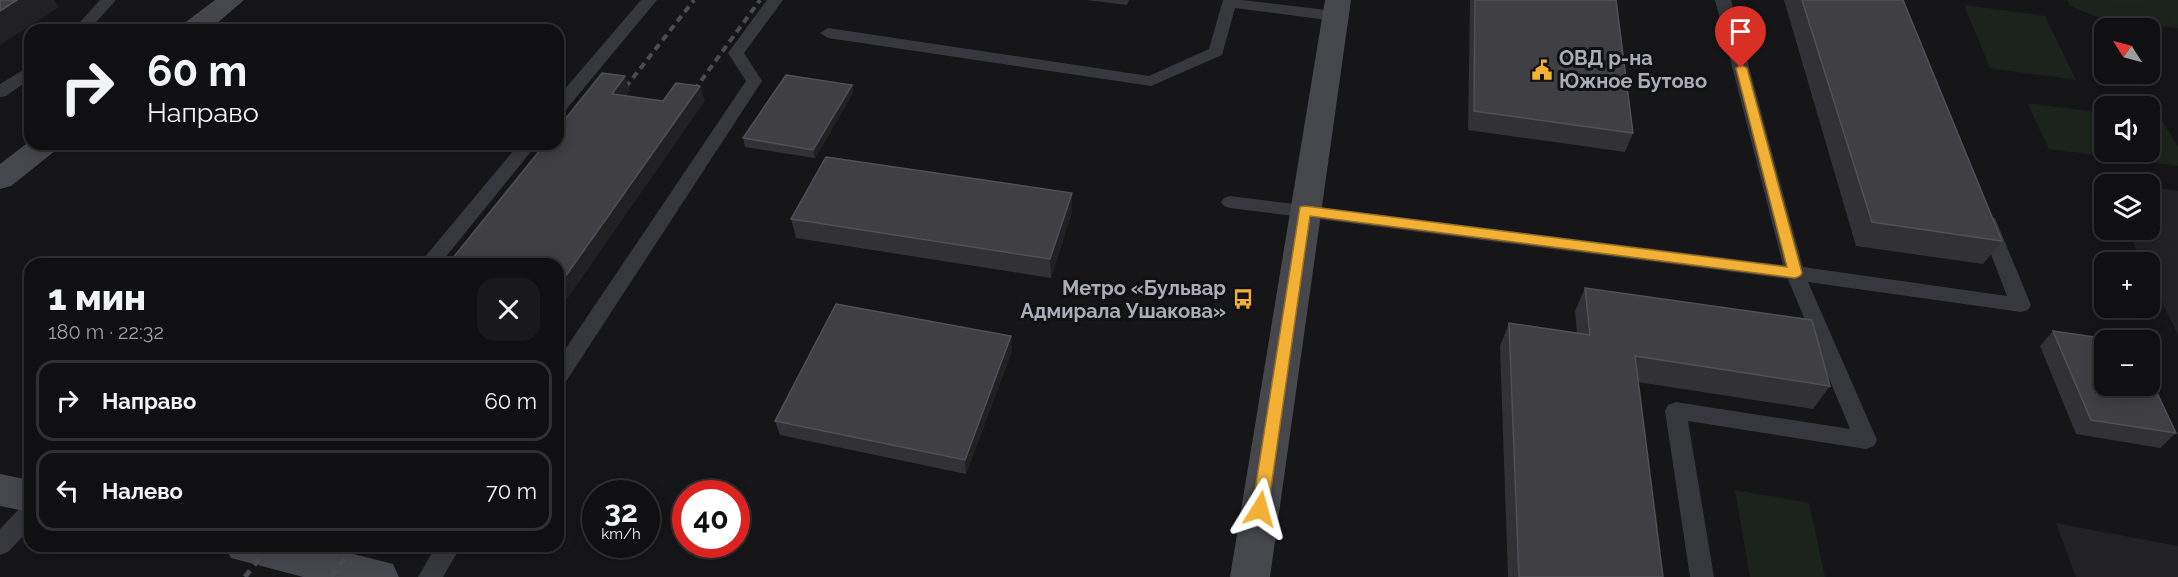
<!DOCTYPE html>
<html lang="ru">
<head>
<meta charset="utf-8">
<style>
	:root { --surface:#101012; --page:#19191b; --text:#f1f3f6; --muted:#9c9d9f; --line:#303032 }
	body { margin:0; font-family:Raleway,sans-serif; background:var(--page); color:var(--text); height:100vh; display:flex; flex-direction:column; font-size:22px; white-space:nowrap }
	* { box-sizing:border-box; margin:0 }
	p { font-size:20px; color:var(--muted) }
	.icon { flex:none; width:33px; height:33px; fill:none; stroke:currentColor; stroke-width:2; stroke-linecap:round; stroke-linejoin:round }
	.map { position:relative; flex:1; overflow:hidden }
	.details { position:absolute; left:24px; top:258px; width:540px; height:294px; display:flex; flex-direction:column; background:var(--surface); border-radius:18px; box-shadow:0 3px 15px #0003,0 0 0 2px var(--line) }
	.details>* { flex:none }
	.top-card { position:absolute; left:24px; top:24px; width:540px; height:126px; border-radius:18px; box-shadow:0 3px 15px #0003,0 0 0 2px var(--line); background:#101012; color:var(--text); overflow:hidden }
	.needle { width:39px; rotate:306deg }
	.controls { position:absolute; left:2094px; top:18px; display:grid; gap:12px }
	.controls a { display:grid; place-items:center; width:66px; height:66px; border-radius:12px; background:var(--surface); box-shadow:0 3px 15px #0003,0 0 0 2px var(--line); font-size:30px }
	.speed { position:absolute; left:582px; top:480px; display:flex; gap:12px; font-size:30px; font-weight:700; text-align:center }
	.speed>* { display:grid; place-content:center; width:78px; height:78px; border-radius:50%; background:var(--surface); box-shadow:0 3px 15px #0003,0 0 0 2px var(--line); line-height:1 }
	.speed small { font-size:15px; font-weight:400 }
	.speed .limit { border:9px solid #d22; background:#fff; color:#111 }
	.pin { position:absolute; display:grid; place-items:center; width:51px; height:51px; color:#fff; margin:-62px -26px; border-radius:50% 50% 50% 0; rotate:-45deg; box-shadow:0 0 6px #0007 }
	.pin .icon { rotate:45deg }
	.me { position:absolute; width:66px; margin:-33px; rotate:8deg; stroke-linejoin:round; filter:drop-shadow(0 0 4px #0008) }
	.turn { display:flex; align-items:center; gap:21px; height:126px; padding:0 24px; font-size:27px }
	.turn .icon { width:78px; height:78px; stroke-width:2.5 }
	.turn b { display:block; font-size:42px; line-height:51px }
	.round { display:grid; place-items:center; flex:none; width:63px; height:63px; border-radius:18px; background:var(--page) }
	.summary { display:flex; align-items:center; justify-content:space-between; height:102px; padding:0 24px }
	h1 { font-size:36px; font-weight:800; line-height:45px }
	ul { padding:0; list-style:none }
	li { display:flex; align-items:center; gap:18px; height:81px; margin:0 12px 9px; padding:0 12px; border:3px solid var(--line); border-radius:18px }
	li div { flex:1 }
	li b { display:block; font-size:22px }
	li em { font-style:normal }
	.map>svg:first-child { display:block }
	.built { fill:#222225 }
	.green { fill:#1c231d }
	.lines { fill:none; stroke-linecap:round; stroke-linejoin:round }
	.lane { fill:#37383d; fill-rule:evenodd }
	.secondary { fill:#45474d; fill-rule:evenodd }
	.rail-far1 { stroke:#4a4c52; stroke-width:4; stroke-dasharray:7 5; stroke-linecap:butt }
	.rail { stroke:#4a4c52; stroke-width:5; stroke-dasharray:8 7; stroke-linecap:butt }
	.wall { fill:#323236 }
	.shaded-wall { fill:#212124 }
	.building { fill:#3f3f44; stroke:#4f5156; stroke-width:1.5 }
	.route { fill:#f2b134; stroke:#9d7322; stroke-width:1.5 }
	.labels { text-anchor:middle; dominant-baseline:central; stroke-width:6; stroke-linejoin:round; paint-order:stroke }
	.poi-label { font-size:20px; font-weight:bold; fill:#a8adb8; stroke:#111113; text-anchor:start }
</style>
</head>
<body>
<div class="map">
<svg width="2178" height="577" viewBox="0 0 2178 577">
	<rect width="100%" height="100%" fill="#161618"/>
	<!-- built -->
	<path class="built" d="M2150 187 2178 191V335L2150 277V262H2143L2126 230H2150Z
		M2056 523 2178 546V577H2076Z"/>
	<!-- green -->
	<path class="green" d="M2067 0H2178V28L2107 21 2070 6Z
		M1964 5 2045 16 2076 80 1990 68Z
		M2027 103 2104 113V152H2150V119L2162 120 2178 147V166L2049 149Z
		M1735 490 1809 503 1825 577H1750Z"/>
	<g class="lines">
		<!-- lane -->
		<path class="lane" d="M100 0H116L89 30H73Z
			M641 0H657L564 112 558 113V97Z
			M767 0H783L744 53 762 81 565 383 558 385V360L746 81 728 53Z
			M1223 0H1242L1335 11 1343 16 1335 21 1235 8 1222 55 1151 86 828 38 820 33 828 28 1149 76 1209 49Z
			M1715 0H1731L1803 267 2007 296 1979 223 1981 218 1988 217 1995 218 1997 223 2031 305 2028 310 2021 312 1808 282 1877 440 1874 446 1866 449 1688 421 1714 577H1690L1665 411 1668 405 1676 402 1850 429 1788 279 1230 208 1224 206 1221 202 1224 198 1230 196 1783 265Z
			M30 66V79L6 96 0 97V84Z
			M519 144H537L440 264H419Z
			M30 503V529L8 552 0 555V529L22 506Z
			M436 546H461L443 577H418Z"/>
		<!-- secondary -->
		<path class="secondary" d="M215 0H244L209 30H179L183 24Z
			M1325 0H1351L1270 577H1230Z
			M30 141V144H60L55 151 11 186 0 189V164Z
			M0 474 30 480V512L0 506Z
			M225 546H322L393 564 399 577H303L231 558Z"/>
		<!-- rail-far1 -->
		<path class="rail-far1" d="M618 97 694 0
			M687 100 760 0"/>
		<!-- rail -->
		<path class="rail" d="M245 577 269 546
			M331 577 354 546"/>
	</g>
	<!-- wall -->
	<path class="wall" d="M1086 0H1129L1127 5Z
		M1470 0H1616L1633 133 1625 152 1468 130Z
		M1784 0H1903L2002 241 1983 264 1856 246Z
		M852 85 853 93 815 158 745 147 743 138Z
		M1072 212 1051 278 796 238 791 219Z
		M1585 288 1830 386 1813 409 1638 382 1663 577H1508L1500 346 1509 323 1577 333 1575 311Z
		M2053 331 2176 433 2160 448 2076 434 2040 346Z
		M1012 351 966 474 780 435 775 421Z"/>
	<!-- shaded-wall -->
	<path class="shaded-wall" d="M17 0H54L59 7 0 45V11Z
		M625 76 630 91 617 109 612 94Z
		M852 85 853 93 815 158 813 150Z
		M700 86 705 101 558 312V287Z
		M1072 193V212L1051 278 1050 259Z
		M1011 336 1012 351 966 474 965 460Z"/>
	<!-- building -->
	<path class="building" d="M0 0H17L0 11Z
		M1475 0H1616L1633 133 1474 111Z
		M1802 0H1903L2002 241 1872 222Z
		M602 73 625 76 612 94 663 101 676 83 700 86 558 287V264H448L545 144H558V128Z
		M786 75 852 85 813 150 743 138Z
		M826 157 1072 193 1050 259 791 219Z
		M1585 288 1812 320 1830 386 1635 356 1663 577H1519L1509 323 1590 335Z
		M836 304 1011 336 965 460 775 421Z
		M2053 331 2115 340H2104V386H2150V378L2176 433 2091 420Z"/>
	<!-- route -->
	<path class="route" d="M1741 65 1747 68 1802 273 1800 276 1795 278 1310 216 1268 509 1266 514 1260 516 1255 514 1252 509 1300 207 1305 206 1787 267 1736 68Z"/>
	<!-- icons -->
	<defs>
		<g id="civic-bare" transform="scale(1.62)"><path d="M-.6-6.5H3V-4.5H.6V-3L4-1V1h2V6H-6V1h2V-1L-.6-3ZM-1.2 2.5V6h2.4V2.5Z" fill="#f2b134" stroke="#111113" stroke-width="2.5" paint-order="stroke"/></g>
		<g id="bus-bare" transform="scale(1.62)"><path d="M-5-6H5V4H4V6H2V4H-2V6H-4V4H-5ZM-3.5-4V0h7V-4ZM-3.5 1.2v1.5H-2V1.2ZM2 1.2v1.5H3.5V1.2Z" fill="#f2b134" stroke="#111113" stroke-width="2.5" paint-order="stroke"/></g>
	</defs>
	<g fill-rule="evenodd">
		<use href="#civic-bare" x="1542" y="70"/>
		<use href="#bus-bare" x="1243" y="299"/>
	</g>
	<g class="labels">
		<!-- poi labels -->
		<g class="poi-label">
			<text x="1559" y="58">ОВД р-на<tspan x="1559" dy="23">Южное Бутово</tspan></text>
			<text x="1226" y="288" text-anchor="end">Метро «Бульвар<tspan x="1226" dy="23">Адмирала Ушакова»</tspan></text>
		</g>
	</g>
</svg>
<div class="controls">
<a><svg class="needle" viewBox="-14 -14 28 28"><path d="M0-13l5 13h-10z" fill="#e53935"/><path d="M0 13l5-13h-10z" fill="#9c9d9f"/></svg></a>
<a><svg class="icon" aria-label="sound" viewBox="0 0 24 24"><path d="M4 9h4l5-4v14l-5-4H4zM17 9q2 3 0 6"/></svg></a>
<a><svg class="icon" aria-label="layers" viewBox="0 0 24 24"><path d="M12 4l9 5-9 5-9-5zM3 14l9 5 9-5"/></svg></a>
<a>+</a>
<a>−</a>
</div>
<div class="speed"><div>32<small>km/h</small></div><div class="limit">40</div></div>
<div class="pin" style="left:1741px;top:68px;background:#d93025"><svg class="icon" aria-label="arrive" viewBox="0 0 24 24"><path d="M6 21V4h12l-3 4 3 4H6"/></svg></div>
<svg class="me" style="left:1260px;top:509px" viewBox="-20 -20 40 40"><path d="M0-17L14 15 0 8-14 15z" fill="#f2b134" stroke="#fff" stroke-width="4"/></svg>
<div class="top-card">
<div class="turn"><svg class="icon" aria-label="right" viewBox="0 0 24 24"><path d="M7 20v-9h11M14 6l5 5-5 5"/></svg><div><b>60 m</b>Направо</div></div>
</div>
<section class="details">
<div class="summary"><div><h1>1 мин</h1><p>180 m · 22:32</p></div><a class="round"><svg class="icon" aria-label="close" viewBox="0 0 24 24"><path d="M6 6l12 12M18 6L6 18"/></svg></a></div>
<ul>
<li><svg class="icon" aria-label="right" viewBox="0 0 24 24"><path d="M7 20v-9h11M14 6l5 5-5 5"/></svg><div><b>Направо</b></div><em>60 m</em></li>
<li><svg class="icon" aria-label="left" viewBox="0 0 24 24"><path d="M17 20v-9H6M10 6l-5 5 5 5"/></svg><div><b>Налево</b></div><em>70 m</em></li>
</ul>
</section>
</div>
</body>
</html>
